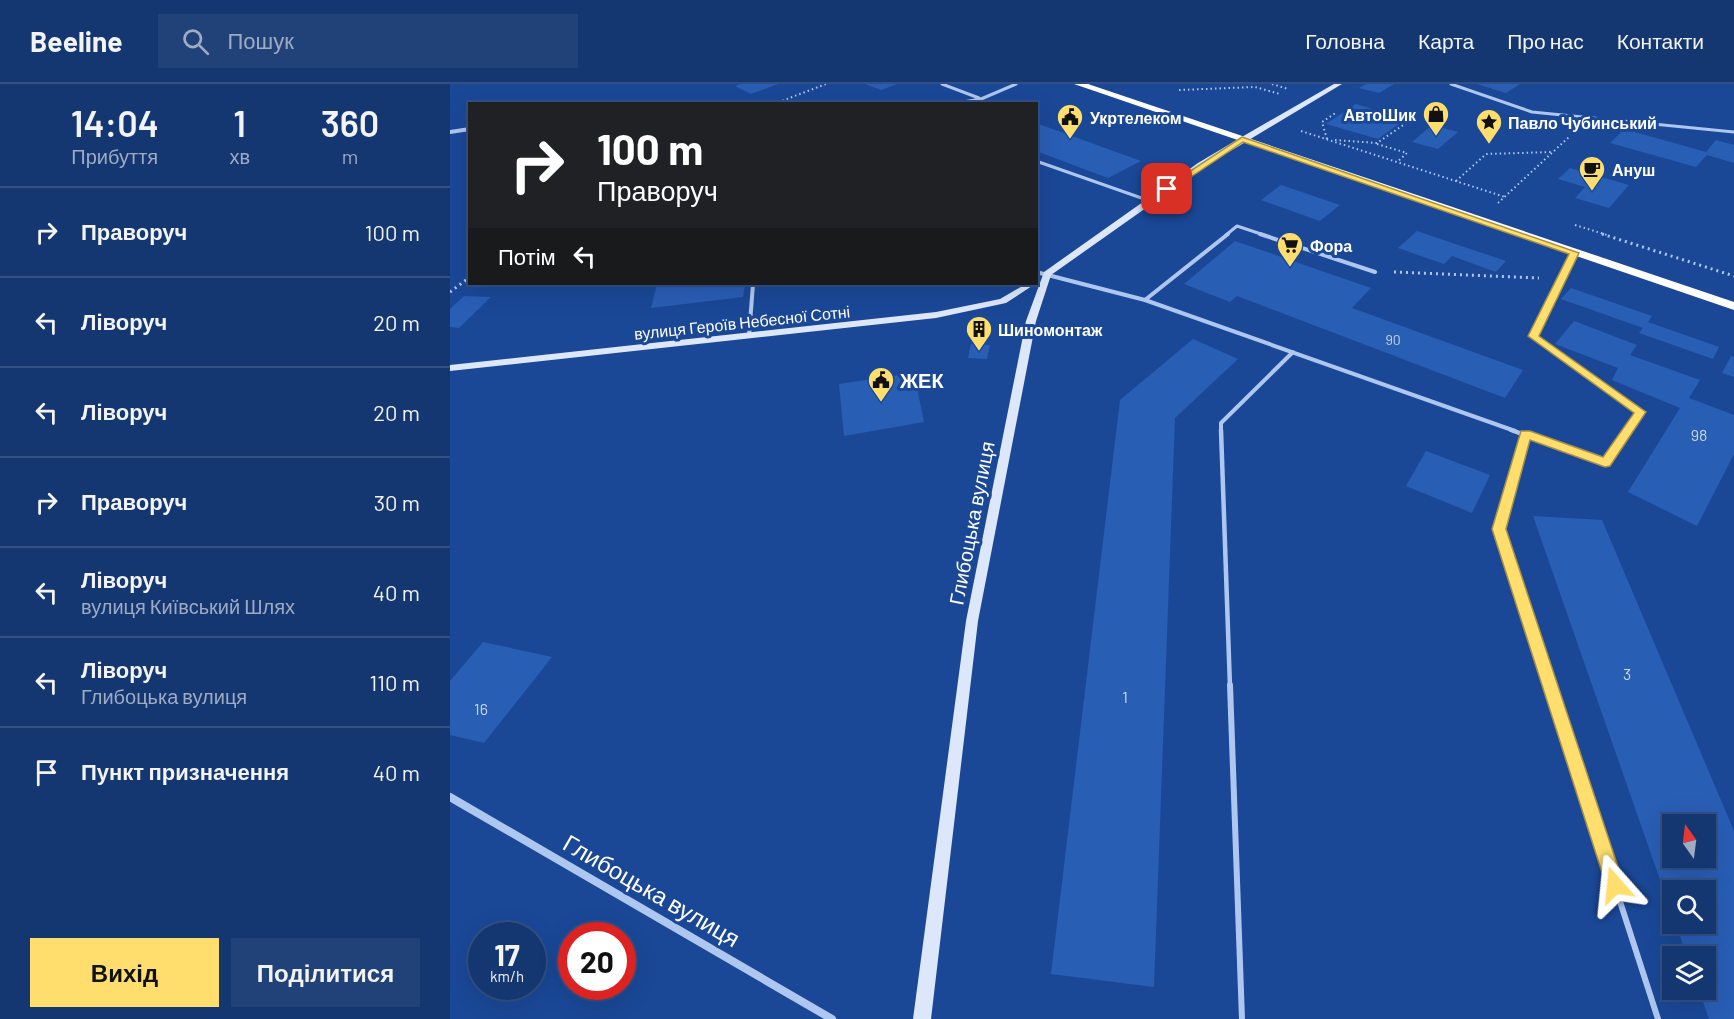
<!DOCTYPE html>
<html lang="uk">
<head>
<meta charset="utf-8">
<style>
	:root { --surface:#143671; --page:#214179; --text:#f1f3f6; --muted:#9dabc3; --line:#335084; --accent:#ffde6d }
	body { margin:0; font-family:Barlow,sans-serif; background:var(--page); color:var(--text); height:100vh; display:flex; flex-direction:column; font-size:22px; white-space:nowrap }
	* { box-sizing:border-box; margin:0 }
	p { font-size:20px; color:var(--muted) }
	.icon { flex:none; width:33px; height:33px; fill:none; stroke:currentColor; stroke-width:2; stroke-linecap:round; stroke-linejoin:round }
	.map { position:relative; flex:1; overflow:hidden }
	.panel { display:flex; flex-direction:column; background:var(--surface); width:450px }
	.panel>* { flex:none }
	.guide { position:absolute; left:18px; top:18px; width:570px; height:183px; border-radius:0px; box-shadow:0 6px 24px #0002,0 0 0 2px var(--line); background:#202124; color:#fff; overflow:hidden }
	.needle { width:39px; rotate:346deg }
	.buttons { position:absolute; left:1212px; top:730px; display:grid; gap:12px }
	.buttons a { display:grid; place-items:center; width:54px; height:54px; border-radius:0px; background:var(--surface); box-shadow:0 6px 24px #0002,0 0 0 2px var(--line); font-size:30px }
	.speed { position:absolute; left:18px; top:838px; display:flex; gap:12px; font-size:30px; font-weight:700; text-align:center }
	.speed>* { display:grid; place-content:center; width:78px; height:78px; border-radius:50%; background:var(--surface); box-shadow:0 6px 24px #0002,0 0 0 2px var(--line); line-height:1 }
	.speed small { font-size:15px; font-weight:400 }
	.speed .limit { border:9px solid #d22; background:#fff; color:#111 }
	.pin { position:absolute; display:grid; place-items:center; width:51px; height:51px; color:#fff; margin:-26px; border-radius:12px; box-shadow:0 3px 9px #0006 }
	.me { position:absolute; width:66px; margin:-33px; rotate:342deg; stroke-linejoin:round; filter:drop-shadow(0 0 4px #0008) }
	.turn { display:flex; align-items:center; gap:21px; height:126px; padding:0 30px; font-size:27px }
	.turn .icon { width:78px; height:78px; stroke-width:2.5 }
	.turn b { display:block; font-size:42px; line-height:51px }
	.then { display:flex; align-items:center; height:57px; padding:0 30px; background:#0003; gap:12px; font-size:22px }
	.eta { display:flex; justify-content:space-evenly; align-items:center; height:102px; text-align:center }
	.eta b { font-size:36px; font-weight:600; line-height:42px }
	.action { display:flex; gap:12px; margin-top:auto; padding:12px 30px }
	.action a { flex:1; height:69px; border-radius:0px; background:var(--accent); color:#111; font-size:24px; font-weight:600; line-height:69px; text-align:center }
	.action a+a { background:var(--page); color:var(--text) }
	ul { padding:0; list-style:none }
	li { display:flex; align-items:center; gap:18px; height:90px; padding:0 30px; border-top:2px solid var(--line) }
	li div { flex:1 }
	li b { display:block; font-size:22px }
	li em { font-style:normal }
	header { display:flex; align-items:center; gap:36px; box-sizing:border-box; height:84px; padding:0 30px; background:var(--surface); border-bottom:2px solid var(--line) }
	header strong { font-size:28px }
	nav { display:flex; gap:33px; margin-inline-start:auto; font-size:21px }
	.search { width:420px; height:54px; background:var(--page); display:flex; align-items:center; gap:15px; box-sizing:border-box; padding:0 21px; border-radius:0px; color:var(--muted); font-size:22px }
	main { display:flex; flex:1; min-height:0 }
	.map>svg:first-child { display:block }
	.building { fill:#295eb5; fill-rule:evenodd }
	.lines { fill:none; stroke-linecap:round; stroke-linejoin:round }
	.path-far1 { stroke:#aec7f0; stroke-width:2; stroke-dasharray:1.5 3; stroke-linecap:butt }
	.path { stroke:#aec7f0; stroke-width:3; stroke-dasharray:2 4; stroke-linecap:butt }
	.lane-far3 { stroke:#aec7f0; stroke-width:3 }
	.lane-far2 { stroke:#aec7f0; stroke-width:4 }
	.lane-far1 { stroke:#aec7f0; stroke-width:4.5 }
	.lane { stroke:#aec7f0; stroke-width:6 }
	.street-far1 { stroke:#aec7f0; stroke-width:4 }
	.street { stroke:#aec7f0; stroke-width:8 }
	.secondary { fill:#dce7fb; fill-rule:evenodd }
	.highway { fill:#fff; fill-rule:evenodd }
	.route { fill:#ffde6d; stroke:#a69047; stroke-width:1.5 }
	.labels { text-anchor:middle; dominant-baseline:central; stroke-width:6; stroke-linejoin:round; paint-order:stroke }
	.far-number-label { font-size:14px; fill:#cad7ec }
	.far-poi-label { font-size:16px; font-weight:bold; fill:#fff; stroke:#1a4897; text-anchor:start }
	.far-street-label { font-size:16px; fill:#fff; stroke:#1a4897 }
	.number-label { font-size:16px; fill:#cad7ec }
	.poi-label { font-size:20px; font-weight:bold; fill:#fff; stroke:#1a4897; text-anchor:start }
	.street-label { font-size:20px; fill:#fff; stroke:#1a4897 }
	.near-street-label { font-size:24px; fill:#fff; stroke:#1a4897 }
</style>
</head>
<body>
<header>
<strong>Beeline</strong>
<div class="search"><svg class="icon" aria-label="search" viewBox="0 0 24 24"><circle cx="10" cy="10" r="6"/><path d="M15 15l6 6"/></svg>Пошук</div>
<nav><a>Головна</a><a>Карта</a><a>Про нас</a><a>Контакти</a></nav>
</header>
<main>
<section class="panel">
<div class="eta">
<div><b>14:04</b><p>Прибуття</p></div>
<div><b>1</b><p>хв</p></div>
<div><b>360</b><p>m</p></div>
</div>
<ul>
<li><svg class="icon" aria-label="right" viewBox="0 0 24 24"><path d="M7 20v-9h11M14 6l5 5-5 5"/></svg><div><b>Праворуч</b></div><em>100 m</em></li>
<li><svg class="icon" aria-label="left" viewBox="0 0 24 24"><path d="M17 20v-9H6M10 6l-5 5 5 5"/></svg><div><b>Ліворуч</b></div><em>20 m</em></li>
<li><svg class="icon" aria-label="left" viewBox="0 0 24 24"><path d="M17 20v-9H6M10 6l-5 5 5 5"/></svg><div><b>Ліворуч</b></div><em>20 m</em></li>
<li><svg class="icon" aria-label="right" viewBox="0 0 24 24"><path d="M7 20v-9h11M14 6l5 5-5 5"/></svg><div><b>Праворуч</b></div><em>30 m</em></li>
<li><svg class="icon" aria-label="left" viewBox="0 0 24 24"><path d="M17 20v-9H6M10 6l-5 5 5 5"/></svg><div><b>Ліворуч</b><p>вулиця Київський Шлях</p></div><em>40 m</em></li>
<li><svg class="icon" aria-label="left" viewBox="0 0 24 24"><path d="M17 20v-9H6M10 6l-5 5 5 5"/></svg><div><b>Ліворуч</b><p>Глибоцька вулиця</p></div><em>110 m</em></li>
<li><svg class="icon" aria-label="arrive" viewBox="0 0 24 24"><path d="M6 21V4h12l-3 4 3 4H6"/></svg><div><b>Пункт призначення</b></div><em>40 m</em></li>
</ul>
<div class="action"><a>Вихід</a><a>Поділитися</a></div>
</section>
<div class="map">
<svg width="1284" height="935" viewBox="0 0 1284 935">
	<rect width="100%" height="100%" fill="#1a4897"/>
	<!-- building -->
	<path class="building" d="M290 0H328L301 10 285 2Z
		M415 0H447L431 6Z
		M916 0H944L929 9 909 4Z
		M1027 0H1070L1056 9Z
		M906 20 956 35 928 55 876 40Z
		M586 39 691 77 658 94 586 67Z
		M982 41 1008 48 988 65 962 58Z
		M1174 45 1256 68 1266 56 1284 61V79L1257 71 1246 83 1160 59Z
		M1120 84 1179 101 1159 124 1125 114 1135 103 1108 95Z
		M831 101 890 121 870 137 811 116Z
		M967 147 1011 162 1056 177 1046 188 1002 172 994 180 948 164Z
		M785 157 921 204 902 224 1073 286 1055 314 787 212 780 218 734 200Z
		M207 200H295L293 213 201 224Z
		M1121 204 1202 232 1198 238 1269 263 1263 275 1189 249 1193 244 1111 215Z
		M14 212 41 213 9 244 0 243V225Z
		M1124 237 1187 261 1180 271 1250 296 1239 314 1284 331V370L1247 442 1178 408 1230 324 1162 296 1168 284 1105 260Z
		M743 255 788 275 725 334 704 903 601 890 670 316Z
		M521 260 540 261 537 275 518 274Z
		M1281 272 1284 273V293L1272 289Z
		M464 289 474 338 394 352 389 300Z
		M976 367 1040 391 1022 429 956 402Z
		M1083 432 1152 436 1284 747V935H1259L1249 906H1256V873H1237L1226 840H1256V807H1222V830ZM1222 741H1256V774H1222Z
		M33 558 102 573 34 659 0 651V597Z"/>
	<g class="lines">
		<!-- path-far1 -->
		<path class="path-far1" d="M822 0 838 5
			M729 6 805 3 830 10
			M324 20 376 0
			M851 47 1055 113
			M877 55 872 38 887 28
			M885 56 927 59 965 33
			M927 60 957 69 947 78
			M1006 97 1036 70 1103 68
			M1048 119 1119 53
			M1125 141 1157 151"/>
		<!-- path -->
		<path class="path" d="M1152 150 1284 192
			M944 188 1089 194
			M0 208 20 193"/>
		<!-- lane-far3 -->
		<path class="lane-far3" d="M492 0 529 14
			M1001 0 1082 28 1284 48
			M501 20 531 15 566 0
			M586 77 700 117
			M776 151 787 142 814 151"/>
		<!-- lane-far2 -->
		<path class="lane-far2" d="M810 150 925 188
			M1124 169 1083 253 1191 328 1177 347
			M586 188 695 216 778 150
			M695 216 1065 347
			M299 252 303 200
			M771 347V339L843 268"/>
		<!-- lane-far1 -->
		<path class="lane-far1" d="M771 346 780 603
			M1061 346 1155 379 1179 346
			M1076 349 1049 445 1100 603"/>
		<!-- lane -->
		<path class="lane" d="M780 601 792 935
			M1100 601 1208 935"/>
		<!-- street-far1 -->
		<path class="street-far1" d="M0 48 20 45"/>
		<!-- street -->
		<path class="street" d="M0 713 382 935"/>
		<!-- secondary -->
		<path class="secondary" d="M884 0H892L754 83 601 191 586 237 528 537 481 935H463L516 537 576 237 594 188 748 79 790 54Z
			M576 200H585L556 219 486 234 0 287V281L486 228 550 215Z"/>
		<!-- highway -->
		<path class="highway" d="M624 0H638L1284 218V226Z"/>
	</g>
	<!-- route -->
	<path class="route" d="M792 53 1129 169 1089 252 1196 328 1160 382 1155 383 1080 356 1056 445 1174 801 1171 808 1165 810 1158 808 1156 801 1042 445 1071 347H1080L1153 373 1184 329 1078 252 1119 170 793 58 720 107 713 105Z"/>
	<!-- icons -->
	<defs>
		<g id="shop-pin" transform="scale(1.35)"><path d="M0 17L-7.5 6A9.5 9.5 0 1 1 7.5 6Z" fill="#ffde6d" stroke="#1a4897"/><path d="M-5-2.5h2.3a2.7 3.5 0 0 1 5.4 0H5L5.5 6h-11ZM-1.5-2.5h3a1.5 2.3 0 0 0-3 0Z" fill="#111"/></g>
		<g id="civic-pin" transform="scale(1.35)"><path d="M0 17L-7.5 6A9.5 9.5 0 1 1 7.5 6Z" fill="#ffde6d" stroke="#1a4897"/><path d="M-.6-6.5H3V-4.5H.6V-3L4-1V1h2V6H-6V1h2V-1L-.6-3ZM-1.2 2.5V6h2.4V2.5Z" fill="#111"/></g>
		<g id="sight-pin" transform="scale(1.35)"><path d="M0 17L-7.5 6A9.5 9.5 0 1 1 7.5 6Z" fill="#ffde6d" stroke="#1a4897"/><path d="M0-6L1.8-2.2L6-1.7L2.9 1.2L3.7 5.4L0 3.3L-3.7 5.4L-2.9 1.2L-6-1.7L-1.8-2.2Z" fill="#111"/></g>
		<g id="cafe-pin" transform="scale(1.35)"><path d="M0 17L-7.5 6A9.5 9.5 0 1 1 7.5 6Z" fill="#ffde6d" stroke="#1a4897"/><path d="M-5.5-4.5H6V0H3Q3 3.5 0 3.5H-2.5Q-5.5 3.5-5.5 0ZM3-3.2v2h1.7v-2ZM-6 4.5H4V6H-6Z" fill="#111"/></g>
		<g id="supermarket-pin" transform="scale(1.35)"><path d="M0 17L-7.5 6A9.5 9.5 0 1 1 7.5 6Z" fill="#ffde6d" stroke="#1a4897"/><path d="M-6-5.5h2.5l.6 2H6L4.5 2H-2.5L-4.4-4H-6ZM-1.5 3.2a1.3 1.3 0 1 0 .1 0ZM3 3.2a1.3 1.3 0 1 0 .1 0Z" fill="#111"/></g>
		<g id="building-pin" transform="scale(1.35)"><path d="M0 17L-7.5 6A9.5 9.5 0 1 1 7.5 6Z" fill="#ffde6d" stroke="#1a4897"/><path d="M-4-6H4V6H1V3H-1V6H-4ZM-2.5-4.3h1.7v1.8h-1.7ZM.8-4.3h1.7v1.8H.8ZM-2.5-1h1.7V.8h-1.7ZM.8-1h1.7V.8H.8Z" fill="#111"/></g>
	</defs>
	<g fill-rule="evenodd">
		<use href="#shop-pin" x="986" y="30"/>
		<use href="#civic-pin" x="620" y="33"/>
		<use href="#sight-pin" x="1039" y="38"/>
		<use href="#cafe-pin" x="1142" y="85"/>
		<use href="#supermarket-pin" x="840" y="161"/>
		<use href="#building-pin" x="529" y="245"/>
		<use href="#civic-pin" x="431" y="296"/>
	</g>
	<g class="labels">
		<!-- far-number labels -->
		<g class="far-number-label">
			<text x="943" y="255">90</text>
		</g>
		<!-- far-poi labels -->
		<g class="far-poi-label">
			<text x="966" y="30" text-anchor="end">АвтоШик</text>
			<text x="640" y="33">Укртелеком</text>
			<text x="1058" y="38">Павло Чубинський</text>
			<text x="1162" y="85">Ануш</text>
			<text x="860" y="161">Фора</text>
			<text x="548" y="245">Шиномонтаж</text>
		</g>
		<!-- far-street labels -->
		<g class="far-street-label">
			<text transform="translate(292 238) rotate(-6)">вулиця Героїв Небесної Сотні</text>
		</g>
		<!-- number labels -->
		<g class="number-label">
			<text x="1249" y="350">98</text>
			<text x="1177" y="589">3</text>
			<text x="675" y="612">1</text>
			<text x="31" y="624">16</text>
		</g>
		<!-- poi labels -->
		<g class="poi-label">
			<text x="450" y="296">ЖЕК</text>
		</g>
		<!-- street labels -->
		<g class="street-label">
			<text transform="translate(521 439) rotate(-79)">Глибоцька вулиця</text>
		</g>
		<!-- near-street labels -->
		<g class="near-street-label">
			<text transform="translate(202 806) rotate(30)">Глибоцька вулиця</text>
		</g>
	</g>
</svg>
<div class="buttons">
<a><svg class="needle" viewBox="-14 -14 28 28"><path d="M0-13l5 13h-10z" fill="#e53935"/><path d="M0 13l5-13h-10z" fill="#9dabc3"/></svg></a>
<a><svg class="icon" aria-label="search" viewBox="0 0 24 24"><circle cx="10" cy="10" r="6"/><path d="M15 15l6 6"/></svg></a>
<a><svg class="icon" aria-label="layers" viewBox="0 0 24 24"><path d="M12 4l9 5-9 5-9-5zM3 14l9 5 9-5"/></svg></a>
</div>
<div class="speed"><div>17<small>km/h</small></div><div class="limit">20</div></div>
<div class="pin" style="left:717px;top:105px;background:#d93025"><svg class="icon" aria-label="arrive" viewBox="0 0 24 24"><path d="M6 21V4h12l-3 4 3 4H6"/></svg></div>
<svg class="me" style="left:1165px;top:801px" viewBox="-20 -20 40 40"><path d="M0-17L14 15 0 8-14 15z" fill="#ffde6d" stroke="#fff" stroke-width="4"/></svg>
<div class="guide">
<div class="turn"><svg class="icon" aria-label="right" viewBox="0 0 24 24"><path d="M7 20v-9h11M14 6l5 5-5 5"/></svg><div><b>100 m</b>Праворуч</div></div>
<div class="then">Потім<svg class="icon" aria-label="left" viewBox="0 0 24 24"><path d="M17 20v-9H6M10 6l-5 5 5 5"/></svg></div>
</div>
</div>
</main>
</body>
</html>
